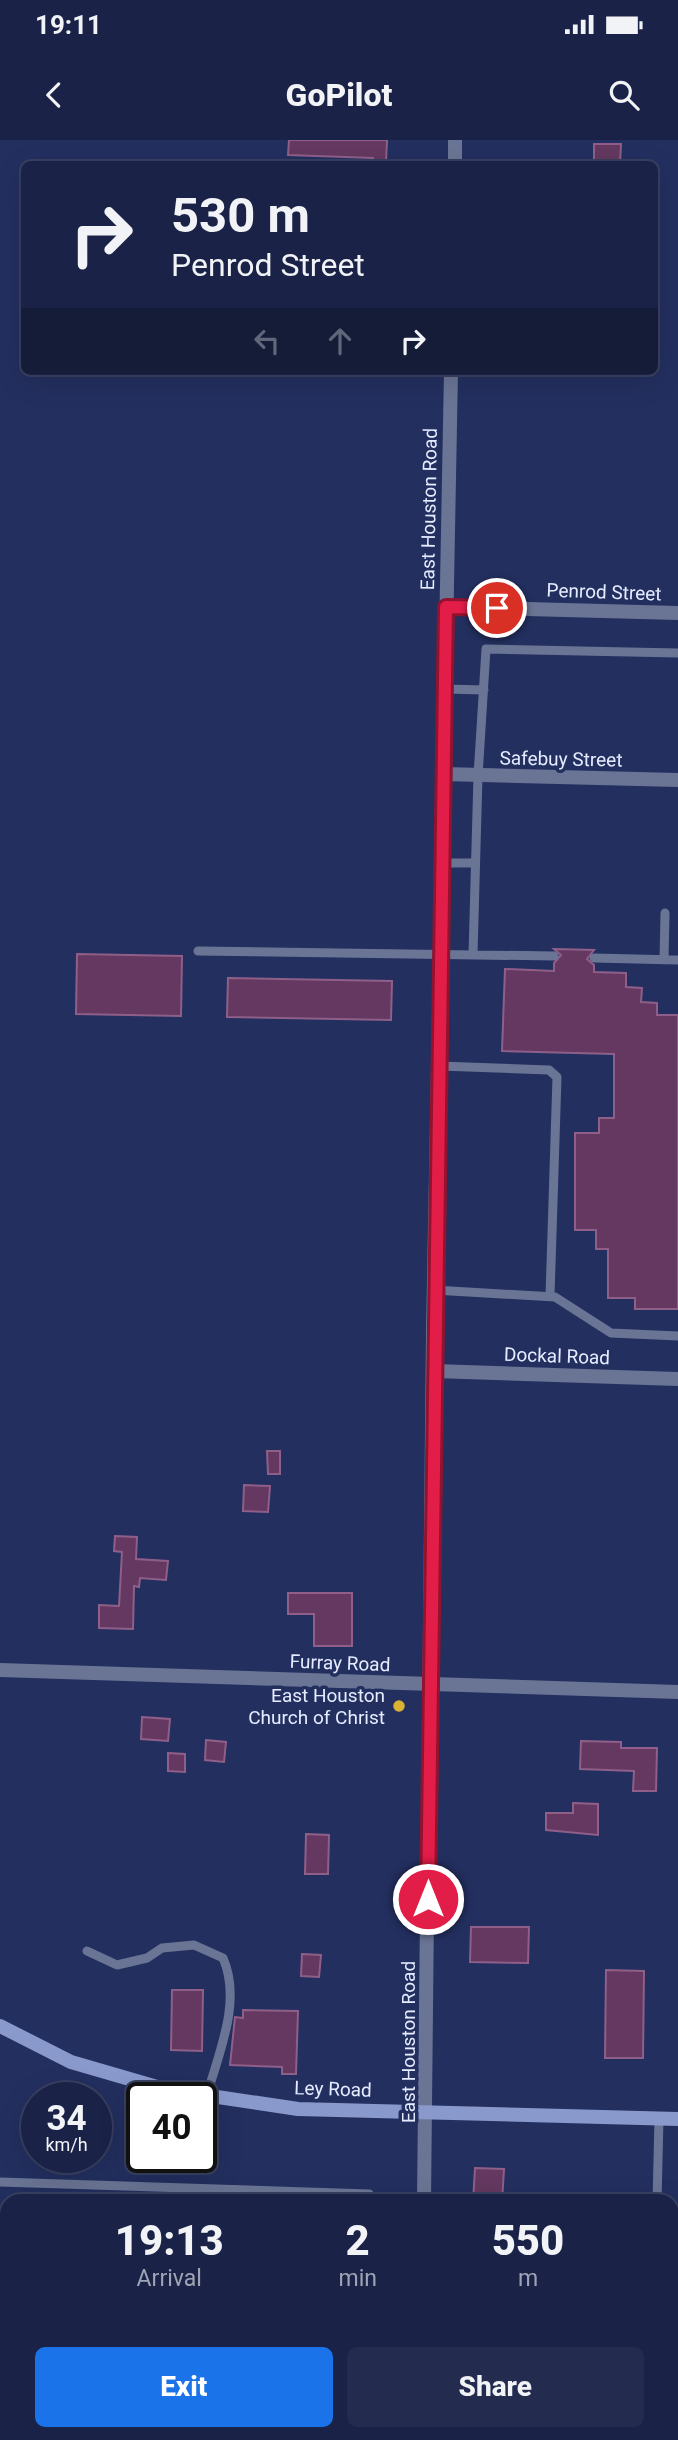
<!DOCTYPE html>
<html lang="en">
<head>
<meta charset="utf-8">
<style>
	:root { --surface:#1a2347; --page:#232b4e; --text:#f1f3f6; --muted:#9fa4b4; --line:#384060; --accent:#1a73e8 }
	body { margin:0; font-family:Roboto,sans-serif; background:var(--page); color:var(--text); height:100vh; display:flex; flex-direction:column; font-size:26px; white-space:nowrap }
	* { box-sizing:border-box; margin:0 }
	p { font-size:23px; color:var(--muted) }
	.icon { flex:none; width:38px; height:38px; fill:none; stroke:currentColor; stroke-width:2; stroke-linecap:round; stroke-linejoin:round }
	.map { position:relative; flex:1; overflow:hidden }
	.panel { position:absolute; left:0px; top:2054px; width:679px; height:247px; display:flex; flex-direction:column; background:var(--surface); border-radius:21px 21px 0 0; box-shadow:0 7px 28px #0002,0 0 0 2px var(--line) }
	.panel>* { flex:none }
	.guide { position:absolute; left:21px; top:21px; width:637px; height:214px; border-radius:10px; box-shadow:0 7px 28px #0002,0 0 0 2px var(--line); background:#1a2347; color:var(--text); overflow:hidden }
	.speed { position:absolute; left:21px; top:1942px; display:flex; gap:14px; font-size:35px; font-weight:700; text-align:center }
	.speed>* { display:grid; place-content:center; width:91px; height:91px; border-radius:50%; background:var(--surface); box-shadow:0 7px 28px #0002,0 0 0 2px var(--line); line-height:1 }
	.speed small { font-size:18px; font-weight:400 }
	.speed .limit { border:4px solid #111; border-radius:10px; background:#fff; color:#111 }
	.pin { position:absolute; display:grid; place-items:center; width:60px; height:60px; color:#fff; margin:-30px; border:4px solid #fff; border-radius:50%; box-shadow:0 2px 7px #0007 }
	.me { position:absolute; width:77px; margin:-38px; rotate:0deg; stroke-linejoin:round; filter:drop-shadow(0 0 5px #0008) }
	.turn { display:flex; align-items:center; gap:24px; height:147px; padding:0 35px; font-size:32px }
	.turn .icon { width:91px; height:91px; stroke-width:2.5 }
	.turn b { display:block; font-size:49px; line-height:60px }
	.lanes { display:flex; align-items:center; height:66px; padding:0 35px; background:#0003; justify-content:center; gap:35px; direction:ltr }
	.lanes .off { opacity:.35 }
	.eta { display:flex; justify-content:space-evenly; align-items:center; height:119px; text-align:center }
	.eta b { font-size:42px; font-weight:800; line-height:49px }
	.cta { display:flex; gap:14px; margin-top:auto; padding:14px 35px }
	.cta a { flex:1; height:80px; border-radius:10px; background:var(--accent); color:#fff; font-size:28px; font-weight:800; line-height:80px; text-align:center }
	.cta a+a { background:var(--page); color:var(--text) }
	.status { display:flex; justify-content:space-between; align-items:center; height:49px; padding:0 35px; background:var(--surface); direction:ltr }
	.status svg { height:19px; fill:currentColor }
	header { display:flex; justify-content:space-between; align-items:center; height:91px; padding:0 35px; background:var(--surface); font-size:32px; font-weight:800 }
	.map>svg:first-child { display:block }
	.building { fill:#643860; stroke:#8f5f89; stroke-width:2 }
	.lines { fill:none; stroke-linecap:round; stroke-linejoin:round }
	.service { stroke:#6a7595; stroke-width:9 }
	.minor { stroke:#6a7595; stroke-width:14 }
	.tertiary { stroke:#6a7595; stroke-width:14 }
	.secondary { stroke:#8999cc; stroke-width:14 }
	.route-casing { stroke:#92132f; stroke-width:18 }
	.route { stroke:#e11d48; stroke-width:12 }
	.poi-dot { fill:#dab333; stroke:#232f5f; stroke-width:2.5 }
	.labels { text-anchor:middle; dominant-baseline:central; stroke-width:7; stroke-linejoin:round; paint-order:stroke }
	.street-label { font-size:19px; fill:#e6ecff; stroke:#232f5f }
	.poi-label { font-size:19px; fill:#e6ecff; stroke:#232f5f; text-anchor:end }
</style>
</head>
<body>
<div class="status"><b>19:11</b><svg viewBox="0 0 49 12"><path d="M0 12V9h3v3zM5 12V6h3v6zM10 12V3h3v9zM15 12V0h3v12zM26 1h20v11H26zM47 4h2v5h-2z"/></svg></div>
<header><svg class="icon" aria-label="back" viewBox="0 0 24 24"><path d="M15 5l-7 7 7 7"/></svg>GoPilot<svg class="icon" aria-label="search" viewBox="0 0 24 24"><circle cx="10" cy="10" r="6"/><path d="M15 15l6 6"/></svg></header>
<div class="map">
<svg width="678" height="2300" viewBox="0 0 678 2300">
	<rect width="100%" height="100%" fill="#232f5f"/>
	<!-- building -->
	<path class="building" d="M289 0H387L386 22 373 21V18L288 15Z
		M594 4H621L620 24H594Z
		M554 809 594 810 587 819 594 825V832L626 833V847L642 848 641 862 657 863V875H678V1169H635V1158H608V1109H596V1090H575V993H599V978H614V914L502 911 505 829 554 831V823L561 815Z
		M77 814 182 816 181 876 76 874Z
		M228 838 392 841 391 880 227 877Z
		M267 1311H280V1334H268Z
		M244 1345 270 1346 268 1372 243 1371Z
		M115 1396 137 1397 136 1419 168 1421 166 1440 140 1438 139 1447 134 1446 133 1489 99 1488V1465L119 1466 122 1412 114 1411Z
		M288 1453H352V1506H314V1474H288Z
		M142 1577 170 1579 168 1601 141 1599Z
		M206 1600 226 1602 224 1622 205 1620Z
		M581 1601 621 1602V1608H657L656 1651H633L634 1631 580 1629Z
		M168 1613 185 1614V1632L168 1631Z
		M573 1663 598 1664V1695L546 1690V1673H573Z
		M306 1694 329 1695 328 1734H305Z
		M471 1787H529L528 1823 470 1822Z
		M302 1814 321 1815 319 1837 301 1836Z
		M606 1830 644 1831 643 1918H605Z
		M172 1850H203L202 1911 171 1910Z
		M243 1870 298 1871 296 1934H282V1927L230 1925 235 1877 243 1878Z
		M475 2028 504 2029 502 2062H473Z"/>
	<g class="lines">
		<!-- service -->
		<path class="service" d="M445 549 484 550
			M443 723H475
			M198 811 554 816
			M473 814 478 636 486 509 678 513
			M594 818 678 820
			M664 820 665 773
			M439 926 549 930 557 937 550 1156
			M434 1150 555 1157 611 1193 678 1196
			M87 1811 117 1825 147 1818 162 1808 194 1805 223 1818C242 1861 219 1912 207 1955
			M0 2042 369 2054V2062
			M657 2062 659 1978
			M0 2236H7
			M567 2300 568 2294"/>
		<!-- minor -->
		<path class="minor" d="M446 467 678 473
			M444 634 678 640
			M434 1231 678 1239
			M0 1530 678 1552"/>
		<!-- tertiary -->
		<path class="tertiary" d="M455 24V0
			M424 2062 433 1193 451 231
			M415 2300V2294"/>
		<!-- secondary -->
		<path class="secondary" d="M0 1886 71 1922 164 1949 298 1969 678 1979"/>
	</g>
	<g class="lines">
		<!-- route casing -->
		<g class="route-casing">
			<path id="route" d="M428 1759 446 467 497 468"/>
		</g>
		<!-- route -->
		<use href="#route" class="route"/>
	</g>
	<!-- markers -->
	<circle class="poi-dot" cx="399" cy="1566" r="7"/>
	<g class="labels">
		<!-- street labels -->
		<g class="street-label">
			<text transform="translate(429 369) rotate(-89)">East Houston Road</text>
			<text transform="translate(604 452) rotate(2)">Penrod Street</text>
			<text transform="translate(561 619) rotate(1)">Safebuy Street</text>
			<text transform="translate(557 1216) rotate(2)">Dockal Road</text>
			<text transform="translate(340 1523) rotate(2)">Furray Road</text>
			<text transform="translate(408 1902) rotate(-90)">East Houston Road</text>
			<text transform="translate(333 1949) rotate(2)">Ley Road</text>
		</g>
		<!-- poi labels -->
		<g class="poi-label">
			<text x="385" y="1555">East Houston<tspan x="385" dy="22">Church of Christ</tspan></text>
		</g>
	</g>
</svg>
<div class="speed"><div>34<small>km/h</small></div><div class="limit">40</div></div>
<div class="pin" style="left:497px;top:468px;background:#d93025"><svg class="icon" aria-label="arrive" viewBox="0 0 24 24"><path d="M6 21V4h12l-3 4 3 4H6"/></svg></div>
<svg class="me" style="left:428px;top:1759px" viewBox="-20 -20 40 40"><circle r="17" fill="#e11d48" stroke="#fff" stroke-width="3"/><path d="M0-11L8 9 0 5-8 9z" fill="#fff"/></svg>
<div class="guide">
<div class="turn"><svg class="icon" aria-label="right" viewBox="0 0 24 24"><path d="M7 20v-9h11M14 6l5 5-5 5"/></svg><div><b>530 m</b>Penrod Street</div></div>
<div class="lanes"><svg class="icon off" aria-label="left" viewBox="0 0 24 24"><path d="M17 20v-9H6M10 6l-5 5 5 5"/></svg><svg class="icon off" aria-label="ahead" viewBox="0 0 24 24"><path d="M12 20V5M6 11l6-6 6 6"/></svg><svg class="icon" aria-label="right" viewBox="0 0 24 24"><path d="M7 20v-9h11M14 6l5 5-5 5"/></svg></div>
</div>
<section class="panel">
<div class="eta">
<div><b>19:13</b><p>Arrival</p></div>
<div><b>2</b><p>min</p></div>
<div><b>550</b><p>m</p></div>
</div>
<div class="cta"><a>Exit</a><a>Share</a></div>
</section>
</div>
</body>
</html>
